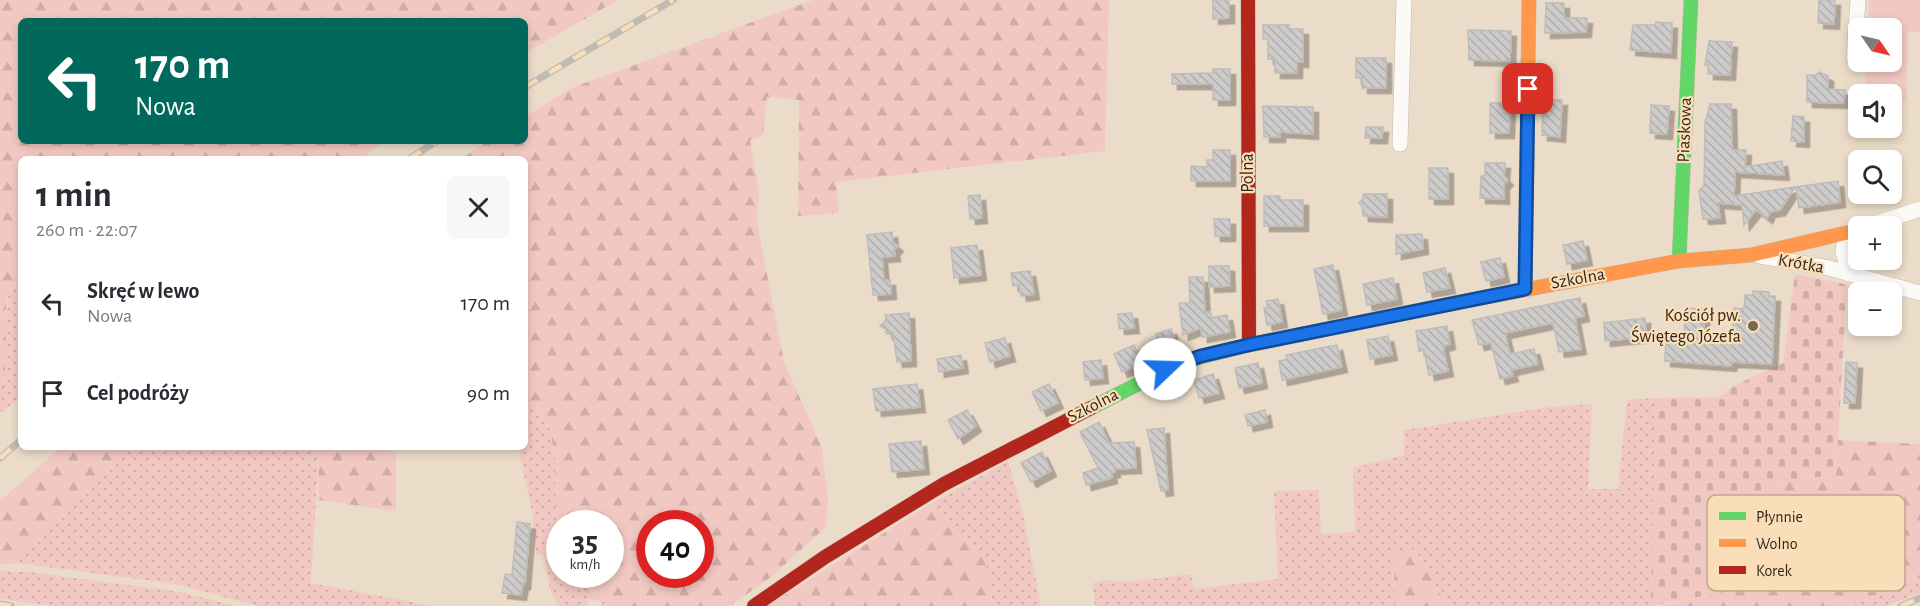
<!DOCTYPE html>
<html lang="pl">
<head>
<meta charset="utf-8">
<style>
	:root { --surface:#fff; --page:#f7f7f7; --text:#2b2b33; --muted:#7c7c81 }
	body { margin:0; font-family:"Alegreya Sans",sans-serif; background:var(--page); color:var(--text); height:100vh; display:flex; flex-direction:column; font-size:22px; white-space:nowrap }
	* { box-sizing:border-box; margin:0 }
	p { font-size:20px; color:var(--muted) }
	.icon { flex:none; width:33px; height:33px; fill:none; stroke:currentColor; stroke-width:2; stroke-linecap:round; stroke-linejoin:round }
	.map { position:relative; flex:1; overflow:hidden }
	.details { position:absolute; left:18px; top:156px; width:510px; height:294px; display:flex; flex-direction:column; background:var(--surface); border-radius:9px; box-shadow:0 3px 9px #0003 }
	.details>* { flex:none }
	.hud { position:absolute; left:18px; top:18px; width:510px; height:126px; border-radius:9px; box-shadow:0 3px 9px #0003; background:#00695c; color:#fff; overflow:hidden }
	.needle { width:39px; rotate:124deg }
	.tools { position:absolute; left:1848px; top:18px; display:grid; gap:12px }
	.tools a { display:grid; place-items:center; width:54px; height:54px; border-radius:9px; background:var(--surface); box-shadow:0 3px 9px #0003; font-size:30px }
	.speed { position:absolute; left:546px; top:510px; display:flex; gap:12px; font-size:30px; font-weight:700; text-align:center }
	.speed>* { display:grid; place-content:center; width:78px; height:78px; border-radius:50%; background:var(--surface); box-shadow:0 3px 9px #0003; line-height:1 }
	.speed small { font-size:15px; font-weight:400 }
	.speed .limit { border:9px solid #d22; background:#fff; color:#111 }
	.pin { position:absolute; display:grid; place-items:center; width:51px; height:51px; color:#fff; margin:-26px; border-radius:12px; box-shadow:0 3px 9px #0006 }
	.me { position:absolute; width:66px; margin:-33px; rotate:69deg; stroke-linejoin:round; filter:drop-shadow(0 0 4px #0008) }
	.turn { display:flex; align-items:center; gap:21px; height:126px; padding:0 18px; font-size:27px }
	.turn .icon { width:78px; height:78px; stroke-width:2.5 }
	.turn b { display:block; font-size:42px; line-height:51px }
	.round { display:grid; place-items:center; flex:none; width:63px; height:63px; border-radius:9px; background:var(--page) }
	.overview { display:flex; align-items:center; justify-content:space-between; height:102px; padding:0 18px }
	h1 { font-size:36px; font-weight:700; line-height:45px }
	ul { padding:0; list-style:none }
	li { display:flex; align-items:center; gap:18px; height:90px; padding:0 18px }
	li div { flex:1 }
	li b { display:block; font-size:22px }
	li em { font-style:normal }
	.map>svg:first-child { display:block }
	.grass { fill:url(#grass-dots) }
	.forest { fill:url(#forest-firs); fill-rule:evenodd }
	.cemetery { fill:url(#cemetery-stones) }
	.pitch { fill:#f2c9c2 }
	.building { fill:url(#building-back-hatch); stroke:#bebcba; stroke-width:1.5; filter:url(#shadow) }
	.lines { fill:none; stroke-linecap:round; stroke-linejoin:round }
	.street-casing { stroke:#c6baab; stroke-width:16 }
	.fast-casing { stroke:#c6baab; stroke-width:15 }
	.slow-casing { stroke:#c6baab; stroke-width:15 }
	.jam-casing { stroke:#c6baab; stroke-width:15 }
	.street { stroke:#fcfaf7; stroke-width:15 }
	.fast { stroke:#63d668; stroke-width:14 }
	.slow { stroke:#ff974d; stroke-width:14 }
	.jam { stroke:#b3261e; stroke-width:14 }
	.rail-casing { stroke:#bfbbb5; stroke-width:7 }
	.rail { stroke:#fadeba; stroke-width:4.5; stroke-dasharray:14; stroke-linecap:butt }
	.route-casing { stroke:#114b97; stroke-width:15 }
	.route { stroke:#1a73e8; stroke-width:10 }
	.poi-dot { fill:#736757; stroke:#fadeba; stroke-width:2 }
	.labels { text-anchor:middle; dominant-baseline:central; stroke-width:4.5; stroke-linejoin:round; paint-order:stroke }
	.street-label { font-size:18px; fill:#322819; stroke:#fadeba }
	.poi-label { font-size:18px; fill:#322819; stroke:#fadeba; text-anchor:end }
	.key { fill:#fadeba; stroke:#bea78a; stroke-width:1.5 }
	.key-label { font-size:16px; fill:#322819 }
</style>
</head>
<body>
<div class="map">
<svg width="1920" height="606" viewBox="0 0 1920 606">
	<defs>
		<pattern id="grass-dots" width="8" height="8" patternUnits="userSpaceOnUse" patternTransform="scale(1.5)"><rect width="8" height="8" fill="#f2c9c2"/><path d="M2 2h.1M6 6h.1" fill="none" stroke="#d0ada6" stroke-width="1.8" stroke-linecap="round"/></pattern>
		<pattern id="forest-firs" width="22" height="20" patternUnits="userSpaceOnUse" patternTransform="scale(1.5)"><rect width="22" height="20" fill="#f2c9c2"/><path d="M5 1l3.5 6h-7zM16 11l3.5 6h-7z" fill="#d0ada6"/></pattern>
		<pattern id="cemetery-stones" width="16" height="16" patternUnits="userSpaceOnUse" patternTransform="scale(1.5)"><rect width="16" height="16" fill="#f2c9c2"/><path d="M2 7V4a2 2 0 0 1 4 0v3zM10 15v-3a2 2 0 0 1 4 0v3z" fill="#d0ada6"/></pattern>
		<pattern id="building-back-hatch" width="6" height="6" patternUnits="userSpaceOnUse" patternTransform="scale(1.5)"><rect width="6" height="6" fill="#cdccca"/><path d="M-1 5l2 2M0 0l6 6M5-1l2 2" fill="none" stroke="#b0afad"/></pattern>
		<filter id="shadow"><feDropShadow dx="5.5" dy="5.5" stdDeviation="0" flood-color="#0004"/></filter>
	</defs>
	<rect width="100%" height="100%" fill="#ebdcc9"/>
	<!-- grass -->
	<path class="grass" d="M21 278V397L0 413V389L4 381 3 338 9 292Z
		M1656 398 1651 606H1447L1415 549 1396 592 1395 606H1095L1093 583 1102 580 1129 582 1191 574 1194 589 1278 579 1274 491 1319 490 1321 534 1355 532 1353 468 1404 455V430L1549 407 1592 404 1588 489H1618L1627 400Z
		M525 401 548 419 555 455 557 572 610 606H602V602L589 599 587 606H558L550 590 544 554 536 556 532 512 518 447H525Z
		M133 447H319L311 583 432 606H258L175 584 17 563Z
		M1008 461 1022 510 1041 606H993L985 559 927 506Z
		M0 571 30 572 180 592 235 606H55L0 599Z
		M1920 578V593L1885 606H1848Z"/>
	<!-- forest -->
	<path class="forest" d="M0 0H618L525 53V21H21V141H383L362 159H21V278C17 282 11 287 9 292 0 318 12 367 0 389Z
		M813 0H1109L1105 151 836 182 839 213 798 216 799 100 767 97 763 136 750 140 759 192 757 222 784 362 822 448 828 496 826 527 771 577 730 606H610L561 575 610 574V524H560L559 573 557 572 555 455 548 419 525 401V159H461L488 141H525V117L571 88ZM650 524H700V574H650Z
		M1838 440 1920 444V578L1848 606H1658L1772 582 1775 482 1836 475Z
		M61 447H133L17 563 0 565V501Z
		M319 447H371L396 452V511L318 500Z
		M927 506 985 559 993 606H767Z
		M1415 549 1447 606H1395L1394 554Z"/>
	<!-- cemetery -->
	<path class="cemetery" d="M1795 274 1850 285 1846 299 1836 475 1775 482 1772 583 1651 606 1656 398 1719 397 1733 386 1783 363Z"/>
	<!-- pitch -->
	<path class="pitch" d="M1869 0H1920V32H1908L1906 101H1892V94H1865L1866 62H1892V28H1868Z"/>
	<!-- building -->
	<path class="building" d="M1213 0H1229V18L1213 19Z
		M1819 0H1835L1834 24 1818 23Z
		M1546 3H1564V18H1587L1586 32 1545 33Z
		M1656 22 1672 23 1671 53 1630 50 1633 25H1655Z
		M1263 25H1289V29H1303V62H1297V73H1275V59H1268V39H1263Z
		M1468 30 1511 31 1510 61 1469 60Z
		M1709 41 1732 42 1730 75 1708 74V65H1705Z
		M1356 58H1386V88H1362V78H1356Z
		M1213 69H1230V100H1213V84H1172V74L1213 73Z
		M1819 72 1828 76V89L1845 90 1844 103 1807 102V75H1816Z
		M1543 100H1562L1560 137 1542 135Z
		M1490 103H1510L1509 133H1490Z
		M1710 104H1731L1732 150H1746L1745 167 1782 161 1784 175 1735 172 1734 196 1795 187 1780 210 1770 212 1767 218 1756 210 1744 225 1742 205 1718 203 1720 218 1703 219 1699 191 1704 185 1705 123Z
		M1651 105 1669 106 1667 134 1650 133Z
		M1263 106 1313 107V134L1280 132V137H1264Z
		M1793 116 1804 117V142L1791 141Z
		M1366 127H1383L1382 138H1365Z
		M1213 150H1230V181H1191V166L1207 167V160H1213Z
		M1485 163H1505L1504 176 1508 180 1504 184V199L1480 198 1481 176H1485Z
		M1429 168H1448V199H1429Z
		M1838 181 1840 202 1799 208 1796 187Z
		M1363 194H1387V217L1363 216 1362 206 1359 203 1363 199Z
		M980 195 982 218 970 219 968 196Z
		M1264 196H1280V200H1303V226H1264Z
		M1214 219H1230V236H1215Z
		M892 232 893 242 898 246 894 250 895 256 882 257 884 280H890L891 294 873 295 867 235Z
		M1422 234 1423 249 1396 254V235Z
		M1583 241 1587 260 1567 264 1563 245Z
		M977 245 981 275 954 278 951 248Z
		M1500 258 1504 277 1486 281 1481 262Z
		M1333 265 1342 310 1323 314 1314 269Z
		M1209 266H1229L1230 286 1209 287Z
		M1445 268 1450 288 1427 292 1423 273Z
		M1030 271 1034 294 1021 296 1019 285 1013 286 1011 273Z
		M1189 277H1203L1205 313 1210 312 1212 318 1227 315 1230 332 1202 337 1201 328 1183 335 1179 303H1190Z
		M1393 278 1397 299 1367 305 1363 284Z
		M1753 291 1769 292V296H1775L1772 364 1732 362 1731 366 1665 361 1666 337H1684L1686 308 1705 309 1703 341 1732 343 1734 308 1744 309 1745 295H1753Z
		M1580 298 1584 316 1575 318 1581 349 1559 352 1553 323 1505 333 1510 354 1534 349 1538 364 1511 370 1513 376 1500 379 1491 343 1479 345 1472 320Z
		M1278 299 1282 322 1267 325 1264 308H1268L1266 301Z
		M909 313 911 361 897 362 893 333 887 334 886 329 880 326 886 320 885 315Z
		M1132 313 1134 328 1119 329 1118 314Z
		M1645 318 1646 337 1605 341 1604 323Z
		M1447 326 1450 344 1443 346 1448 371 1429 375 1424 350 1419 351 1416 331Z
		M1171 329 1176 344 1161 349 1156 334Z
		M1388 336 1392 355 1370 359 1367 340Z
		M1005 338 1010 356 990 362 985 343Z
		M1134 345 1142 363 1122 372 1114 354Z
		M1337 345 1342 367 1282 380 1279 361 1287 359 1286 355Z
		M961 355 963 368 939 372 937 359Z
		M1101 360 1103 378 1085 380 1083 362Z
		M1846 362 1857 363 1855 403H1844Z
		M1258 363 1262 383 1239 388 1235 368Z
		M1213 374 1219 393 1199 398 1194 380Z
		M917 384 920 407 876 411 873 389Z
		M1049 384 1058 403 1041 411 1032 392Z
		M967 410 976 426 958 439 948 420Z
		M1265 410 1267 422 1248 426 1245 415Z
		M1099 422 1109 443 1134 442 1136 468 1114 469 1115 472 1111 473 1112 478 1086 485 1083 473 1098 468 1080 432Z
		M1164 428 1168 490 1161 491 1147 430Z
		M921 441 924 469 892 472 889 444Z
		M1042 452 1051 471 1031 482 1021 463Z
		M517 522 530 524 525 584 523 583 521 595 502 593 505 574 512 575Z"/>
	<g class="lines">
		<!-- street casing -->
		<g class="street-casing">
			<path id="street" d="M1854 58 1858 0
				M1400 144 1404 0
				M1868 226 1920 209
				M1846 233 1843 251 1849 274
				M1760 256 1829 268 1920 293"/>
		</g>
		<!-- fast casing -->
		<g class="fast-casing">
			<path id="fast" d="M1679 261 1691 0
				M1091 408 1181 362 1249 345 1449 304"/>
		</g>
		<!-- slow casing -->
		<g class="slow-casing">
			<path id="slow" d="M1525 289 1529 0
				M1449 304 1679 261 1751 255 1858 230"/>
		</g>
		<!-- jam casing -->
		<g class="jam-casing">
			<path id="jam" d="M1248 0 1249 345
				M754 606 825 557 944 484 1091 408"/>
		</g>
		<!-- street -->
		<use href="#street" class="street"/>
		<!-- fast -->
		<use href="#fast" class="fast"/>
		<!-- slow -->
		<use href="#slow" class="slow"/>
		<!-- jam -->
		<use href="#jam" class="jam"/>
		<!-- rail casing -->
		<g class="rail-casing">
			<path id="rail" d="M525 87 673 0
				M409 159 437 141
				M0 458 21 440
				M0 604 11 606
				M1901 606 1920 598"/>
		</g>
		<!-- rail -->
		<use href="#rail" class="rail"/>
	</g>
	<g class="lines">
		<!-- route casing -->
		<g class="route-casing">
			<path id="route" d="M1165 369 1201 356 1248 345 1525 289 1528 89"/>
		</g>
		<!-- route -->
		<use href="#route" class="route"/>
	</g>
	<!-- markers -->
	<circle class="poi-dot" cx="1753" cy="326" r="6"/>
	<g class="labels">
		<!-- street labels -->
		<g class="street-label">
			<text transform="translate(1685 130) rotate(-88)">Piaskowa</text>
			<text transform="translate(1248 173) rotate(-90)">Polna</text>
			<text transform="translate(1801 264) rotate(10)">Krótka</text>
			<text transform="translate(1578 279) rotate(-10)">Szkolna</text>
			<text transform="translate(1093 406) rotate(-27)">Szkolna</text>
		</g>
		<!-- poi labels -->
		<g class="poi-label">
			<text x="1741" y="316">Kościół pw.<tspan x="1741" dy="21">Świętego Józefa</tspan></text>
		</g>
	</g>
	<!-- legend -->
	<rect x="1707" y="495" width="198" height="96" rx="9" class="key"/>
	<rect x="1719" y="512" width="27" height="8" fill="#63d668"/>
	<rect x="1719" y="539" width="27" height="8" fill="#ff974d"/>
	<rect x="1719" y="566" width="27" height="8" fill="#b3261e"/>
	<g class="key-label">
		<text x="1756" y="522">Płynnie</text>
		<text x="1756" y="549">Wolno</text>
		<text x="1756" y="576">Korek</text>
	</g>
</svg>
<div class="tools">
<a><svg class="needle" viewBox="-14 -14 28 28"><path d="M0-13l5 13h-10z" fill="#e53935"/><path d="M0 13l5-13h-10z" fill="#7c7c81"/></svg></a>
<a><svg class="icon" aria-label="sound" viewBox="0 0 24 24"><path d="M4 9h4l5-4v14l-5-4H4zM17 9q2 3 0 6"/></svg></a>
<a><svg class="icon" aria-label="search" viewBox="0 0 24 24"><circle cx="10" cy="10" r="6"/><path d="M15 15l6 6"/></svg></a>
<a>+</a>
<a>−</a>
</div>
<div class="speed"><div>35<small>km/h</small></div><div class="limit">40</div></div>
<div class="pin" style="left:1528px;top:89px;background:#d93025"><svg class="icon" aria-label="arrive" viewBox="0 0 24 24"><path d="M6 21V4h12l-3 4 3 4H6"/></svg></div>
<svg class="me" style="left:1165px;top:369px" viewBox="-20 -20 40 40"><circle r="19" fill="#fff"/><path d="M0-13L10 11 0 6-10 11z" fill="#1a73e8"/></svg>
<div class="hud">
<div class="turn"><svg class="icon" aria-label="left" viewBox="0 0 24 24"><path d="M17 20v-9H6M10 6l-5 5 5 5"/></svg><div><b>170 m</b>Nowa</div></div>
</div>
<section class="details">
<div class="overview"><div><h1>1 min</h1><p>260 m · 22:07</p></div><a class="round"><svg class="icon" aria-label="close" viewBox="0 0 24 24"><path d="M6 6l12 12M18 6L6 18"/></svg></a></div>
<ul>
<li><svg class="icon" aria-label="left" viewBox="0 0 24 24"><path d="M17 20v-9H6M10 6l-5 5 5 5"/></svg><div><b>Skręć w lewo</b><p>Nowa</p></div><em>170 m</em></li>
<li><svg class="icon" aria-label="arrive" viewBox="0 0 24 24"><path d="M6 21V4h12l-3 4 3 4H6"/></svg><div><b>Cel podróży</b></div><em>90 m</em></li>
</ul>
</section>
</div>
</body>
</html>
